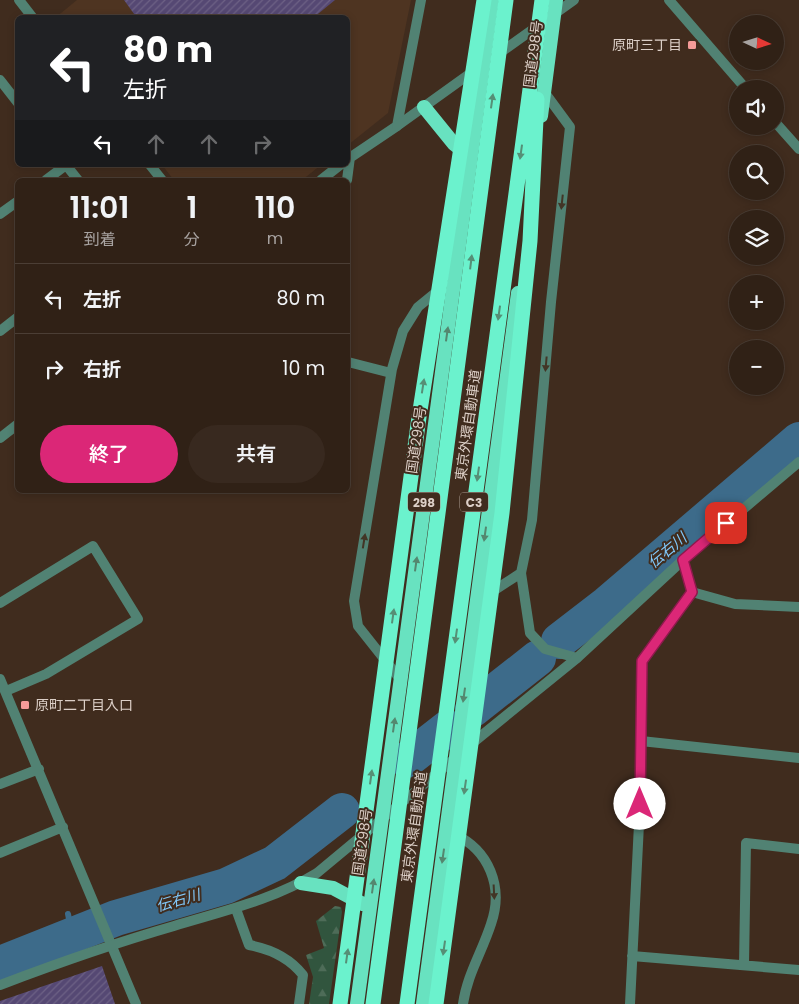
<!DOCTYPE html>
<html lang="ja">
<head>
<meta charset="utf-8">
<style>
	:root { --surface:#302116; --page:#38291f; --text:#f1f3f6; --muted:#a8a3a1; --line:#4b3e35; --accent:#db2777 }
	body { margin:0; font-family:Poppins,"Noto Sans JP",sans-serif; background:var(--page); color:var(--text); height:100vh; display:flex; flex-direction:column; font-size:19px; white-space:nowrap }
	* { box-sizing:border-box; margin:0 }
	p { font-size:16px; color:var(--muted) }
	.icon { flex:none; width:28px; height:28px; fill:none; stroke:currentColor; stroke-width:2; stroke-linecap:round; stroke-linejoin:round }
	.map { position:relative; flex:1; overflow:hidden }
	.sheet { position:absolute; left:15px; top:178px; width:335px; height:315px; display:flex; flex-direction:column; background:var(--surface); border-radius:8px; box-shadow:0 2px 8px #0003,0 0 0 1px var(--line) }
	.sheet>* { flex:none }
	.hud { position:absolute; left:15px; top:15px; width:335px; height:152px; border-radius:8px; box-shadow:0 2px 8px #0003,0 0 0 1px var(--line); background:#202124; color:#fff; overflow:hidden }
	.needle { width:32px; rotate:94deg }
	.tools { position:absolute; left:729px; top:15px; display:grid; gap:10px }
	.tools a { display:grid; place-items:center; width:55px; height:55px; border-radius:50%; background:var(--surface); box-shadow:0 2px 8px #0003,0 0 0 1px var(--line); font-size:25px }
	.pin { position:absolute; display:grid; place-items:center; width:42px; height:42px; color:#fff; margin:-21px; border-radius:10px; box-shadow:0 2px 8px #0006 }
	.me { position:absolute; width:55px; margin:-28px; rotate:0deg; stroke-linejoin:round; filter:drop-shadow(0 0 4px #0008) }
	.turn { display:flex; align-items:center; gap:18px; height:105px; padding:0 25px; font-size:22px }
	.turn .icon { width:65px; height:65px; stroke-width:2.5 }
	.turn b { display:block; font-size:35px; line-height:42px }
	.lanes { display:flex; align-items:center; height:48px; padding:0 25px; background:#0003; justify-content:center; gap:25px; direction:ltr }
	.lanes .off { opacity:.35 }
	.eta { display:flex; justify-content:space-evenly; align-items:center; height:85px; text-align:center }
	.eta b { font-size:30px; font-weight:600; line-height:35px }
	.action { display:flex; gap:10px; margin-top:auto; padding:10px 25px }
	.action a { flex:1; height:58px; border-radius:30px; background:var(--accent); color:#fff; font-size:20px; font-weight:600; line-height:58px; text-align:center }
	.action a+a { background:var(--page); color:var(--text) }
	ul { padding:0; list-style:none }
	li { display:flex; align-items:center; gap:15px; height:70px; padding:0 25px; border-top:1px solid var(--line) }
	li div { flex:1 }
	li b { display:block; font-size:19px }
	li em { font-style:normal }
	.map>svg:first-child { display:block }
	.built { fill:#4e3421 }
	.forest { fill:url(#forest-firs) }
	.lines { fill:none; stroke-linecap:round; stroke-linejoin:round }
	.stream { stroke:#3d6b8a; stroke-width:6 }
	.river { stroke:#3d6b8a; stroke-width:36 }
	.building { fill:url(#building-hatch) }
	.minor { stroke:#518273; stroke-width:10 }
	.tertiary { stroke:#518273; stroke-width:10 }
	.trunk { stroke:#68e2c0; stroke-width:14 }
	.motorway-bridge { stroke:#6bf2cd; stroke-width:15 }
	.oneway { fill:#568f76 }
	.oneway2 { fill:#423526 }
	.oneway3 { fill:#54876f }
	.route-casing { stroke:#8e194d; stroke-width:12 }
	.route { stroke:#db2777; stroke-width:9 }
	.poi-dot { fill:#f59b98; stroke:#402c1e; stroke-width:2 }
	.labels { text-anchor:middle; dominant-baseline:central; stroke-width:4; stroke-linejoin:round; paint-order:stroke }
	.shield { fill:#402c1e; stroke:#ad9e94; stroke-width:1 }
	.shield-label { font-size:12px; font-weight:bold; fill:#dccfc7 }
	.poi-label { font-size:14px; fill:#dccfc7; stroke:#402c1e; text-anchor:end }
	.street-label { font-size:14px; fill:#dccfc7; stroke:#402c1e }
	.water-label { font-size:15px; font-style:italic; fill:#81c9fb; stroke:#402c1e }
</style>
</head>
<body>
<div class="map">
<svg width="799" height="1004" viewBox="0 0 799 1004">
	<defs>
		<pattern id="forest-firs" width="22" height="20" patternUnits="userSpaceOnUse" patternTransform="scale(1.25)"><rect width="22" height="20" fill="#31553e"/><path d="M5 1l3.5 6h-7zM16 11l3.5 6h-7z" fill="#4e6c58"/></pattern>
		<pattern id="building-hatch" width="6" height="6" patternUnits="userSpaceOnUse" patternTransform="scale(1.25)"><rect width="6" height="6" fill="#554873"/><path d="M-1 1l2-2M0 6l6-6M5 7l2-2" fill="none" stroke="#6d6185"/></pattern>
	</defs>
	<rect width="100%" height="100%" fill="#402c1e"/>
	<!-- built -->
	<path class="built" d="M77 0H411L388 113 348 145V18H55Z
		M162 165H321L302 180H174Z"/>
	<!-- forest -->
	<path class="forest" d="M335 906 341 907 342 912 329 1004H309L313 977 306 955 324 948 316 921Z"/>
	<g class="lines">
		<!-- stream -->
		<path class="stream" d="M68 914 72 934"/>
		<!-- river -->
		<path class="river" d="M559 641 607 604 799 440
			M473 709 538 658
			M407 760 448 728
			M0 964 116 918 226 886 275 863 342 811"/>
	</g>
	<!-- building -->
	<path class="building" d="M124 0H335L313 18H137Z
		M102 966 115 1004H0V1001Z"/>
	<g class="lines">
		<!-- minor -->
		<path class="minor" d="M19 0 33 18
			M0 80 18 103
			M348 159 397 126 421 0
			M66 165 78 180
			M150 165 162 180
			M46 180 66 165
			M321 180 340 165
			M347 180 350 157
			M0 214 18 201
			M0 331 18 317
			M348 362 391 373
			M0 438 18 424
			M521 573 530 633 545 649 577 658
			M692 592 735 604 799 607
			M490 593 521 573 532 520 551 302 570 127 545 93
			M0 603 93 546 138 619 46 674 6 691
			M0 679 136 1004
			M400 679 358 626 354 601 392 369 403 331 418 307 440 289
			M641 741 799 758
			M0 784 39 769
			M454 834C489 850 504 887 491 924 482 952 467 975 463 1004
			M0 853 63 827
			M236 909 249 945C271 949 289 957 303 975L299 1004
			M632 956 799 970
			M744 965 746 843 799 849
			M630 1004 640 804 642 661 692 592 683 560"/>
		<!-- tertiary -->
		<path class="tertiary" d="M669 0 746 89
			M497 55 574 0
			M775 122 799 149
			M397 126 475 70
			M470 745 577 658 683 560 799 462
			M0 985C58 963 115 943 174 926 223 911 273 900 317 873L459 755"/>
		<!-- trunk -->
		<path class="trunk" d="M424 107 454 144 468 155
			M541 116 556 0
			M301 883 333 888 363 904
			M357 1004 492 0
			M423 1004 518 293"/>
		<!-- motorway-bridge -->
		<path class="motorway-bridge" d="M340 1004 419 417 484 0
			M373 1004 506 0
			M407 1004 542 0
			M436 1004 502 513 530 241 537 99"/>
	</g>
	<!-- one-way arrows -->
	<defs><path id="oneway-solid" d="M-6-.8H1V-3.2L6.5 0L1 3.2V.8H-6Z" transform="scale(1.25)"/></defs>
	<g class="oneway">
		<use href="#oneway-solid" transform="translate(492 101) rotate(-82)"/>
		<use href="#oneway-solid" transform="translate(521 152) rotate(98)"/>
		<use href="#oneway-solid" transform="translate(471 262) rotate(-83)"/>
		<use href="#oneway-solid" transform="translate(499 313) rotate(98)"/>
		<use href="#oneway-solid" transform="translate(423 386) rotate(-81)"/>
		<use href="#oneway-solid" transform="translate(478 474) rotate(98)"/>
		<use href="#oneway-solid" transform="translate(393 616) rotate(-82)"/>
		<use href="#oneway-solid" transform="translate(456 636) rotate(98)"/>
		<use href="#oneway-solid" transform="translate(371 777) rotate(-82)"/>
		<use href="#oneway-solid" transform="translate(465 787) rotate(98)"/>
		<use href="#oneway-solid" transform="translate(444 948) rotate(98)"/>
		<use href="#oneway-solid" transform="translate(347 956) rotate(-82)"/>
	</g>
	<g class="oneway2">
		<use href="#oneway-solid" transform="translate(562 202) rotate(96)"/>
		<use href="#oneway-solid" transform="translate(546 364) rotate(95)"/>
		<use href="#oneway-solid" transform="translate(364 541) rotate(-81)"/>
		<use href="#oneway-solid" transform="translate(494 892) rotate(87)"/>
	</g>
	<g class="oneway3">
		<use href="#oneway-solid" transform="translate(447 334) rotate(-82)"/>
		<use href="#oneway-solid" transform="translate(485 534) rotate(98)"/>
		<use href="#oneway-solid" transform="translate(416 564) rotate(-82)"/>
		<use href="#oneway-solid" transform="translate(464 695) rotate(98)"/>
		<use href="#oneway-solid" transform="translate(394 725) rotate(-82)"/>
		<use href="#oneway-solid" transform="translate(443 856) rotate(98)"/>
		<use href="#oneway-solid" transform="translate(373 886) rotate(-82)"/>
	</g>
	<g class="lines">
		<!-- route casing -->
		<g class="route-casing">
			<path id="route" d="M640 804 642 661 692 592 683 560 726 523"/>
		</g>
		<!-- route -->
		<use href="#route" class="route"/>
	</g>
	<!-- markers -->
	<g class="poi-dot">
		<rect x="687" y="40" width="10" height="10" rx="2.5"/>
		<rect x="20" y="700" width="10" height="10" rx="2.5"/>
	</g>
	<g class="labels">
		<!-- shield labels -->
		<g class="shield">
			<rect x="408" y="492.5" width="32" height="19" rx="4"/>
			<rect x="460" y="492.5" width="28" height="19" rx="4"/>
		</g>
		<g class="shield-label">
			<text x="424" y="502">298</text>
			<text x="474" y="502">C3</text>
		</g>
		<!-- poi labels -->
		<g class="poi-label">
			<text x="682" y="45">原町三丁目</text>
			<text x="35" y="705" text-anchor="start">原町二丁目入口</text>
		</g>
		<!-- street labels -->
		<g class="street-label">
			<text transform="translate(533 54) rotate(-83)">国道298号</text>
			<text transform="translate(468 425) rotate(-82)">東京外環自動車道</text>
			<text transform="translate(416 440) rotate(-82)">国道298号</text>
			<text transform="translate(414 827) rotate(-82)">東京外環自動車道</text>
			<text transform="translate(362 842) rotate(-82)">国道298号</text>
		</g>
		<!-- water labels -->
		<g class="water-label">
			<text transform="translate(667 550) rotate(-40)">伝右川</text>
			<text transform="translate(178 900) rotate(-16)">伝右川</text>
		</g>
	</g>
</svg>
<div class="tools">
<a><svg class="needle" viewBox="-14 -14 28 28"><path d="M0-13l5 13h-10z" fill="#e53935"/><path d="M0 13l5-13h-10z" fill="#a8a3a1"/></svg></a>
<a><svg class="icon" aria-label="sound" viewBox="0 0 24 24"><path d="M4 9h4l5-4v14l-5-4H4zM17 9q2 3 0 6"/></svg></a>
<a><svg class="icon" aria-label="search" viewBox="0 0 24 24"><circle cx="10" cy="10" r="6"/><path d="M15 15l6 6"/></svg></a>
<a><svg class="icon" aria-label="layers" viewBox="0 0 24 24"><path d="M12 4l9 5-9 5-9-5zM3 14l9 5 9-5"/></svg></a>
<a>+</a>
<a>−</a>
</div>
<div class="pin" style="left:726px;top:523px;background:#d93025"><svg class="icon" aria-label="arrive" viewBox="0 0 24 24"><path d="M6 21V4h12l-3 4 3 4H6"/></svg></div>
<svg class="me" style="left:640px;top:804px" viewBox="-20 -20 40 40"><circle r="19" fill="#fff"/><path d="M0-13L10 11 0 6-10 11z" fill="#db2777"/></svg>
<div class="hud">
<div class="turn"><svg class="icon" aria-label="left" viewBox="0 0 24 24"><path d="M17 20v-9H6M10 6l-5 5 5 5"/></svg><div><b>80 m</b>左折</div></div>
<div class="lanes"><svg class="icon" aria-label="left" viewBox="0 0 24 24"><path d="M17 20v-9H6M10 6l-5 5 5 5"/></svg><svg class="icon off" aria-label="ahead" viewBox="0 0 24 24"><path d="M12 20V5M6 11l6-6 6 6"/></svg><svg class="icon off" aria-label="ahead" viewBox="0 0 24 24"><path d="M12 20V5M6 11l6-6 6 6"/></svg><svg class="icon off" aria-label="right" viewBox="0 0 24 24"><path d="M7 20v-9h11M14 6l5 5-5 5"/></svg></div>
</div>
<section class="sheet">
<div class="eta">
<div><b>11:01</b><p>到着</p></div>
<div><b>1</b><p>分</p></div>
<div><b>110</b><p>m</p></div>
</div>
<ul>
<li><svg class="icon" aria-label="left" viewBox="0 0 24 24"><path d="M17 20v-9H6M10 6l-5 5 5 5"/></svg><div><b>左折</b></div><em>80 m</em></li>
<li><svg class="icon" aria-label="right" viewBox="0 0 24 24"><path d="M7 20v-9h11M14 6l5 5-5 5"/></svg><div><b>右折</b></div><em>10 m</em></li>
</ul>
<div class="action"><a>終了</a><a>共有</a></div>
</section>
</div>
</body>
</html>
